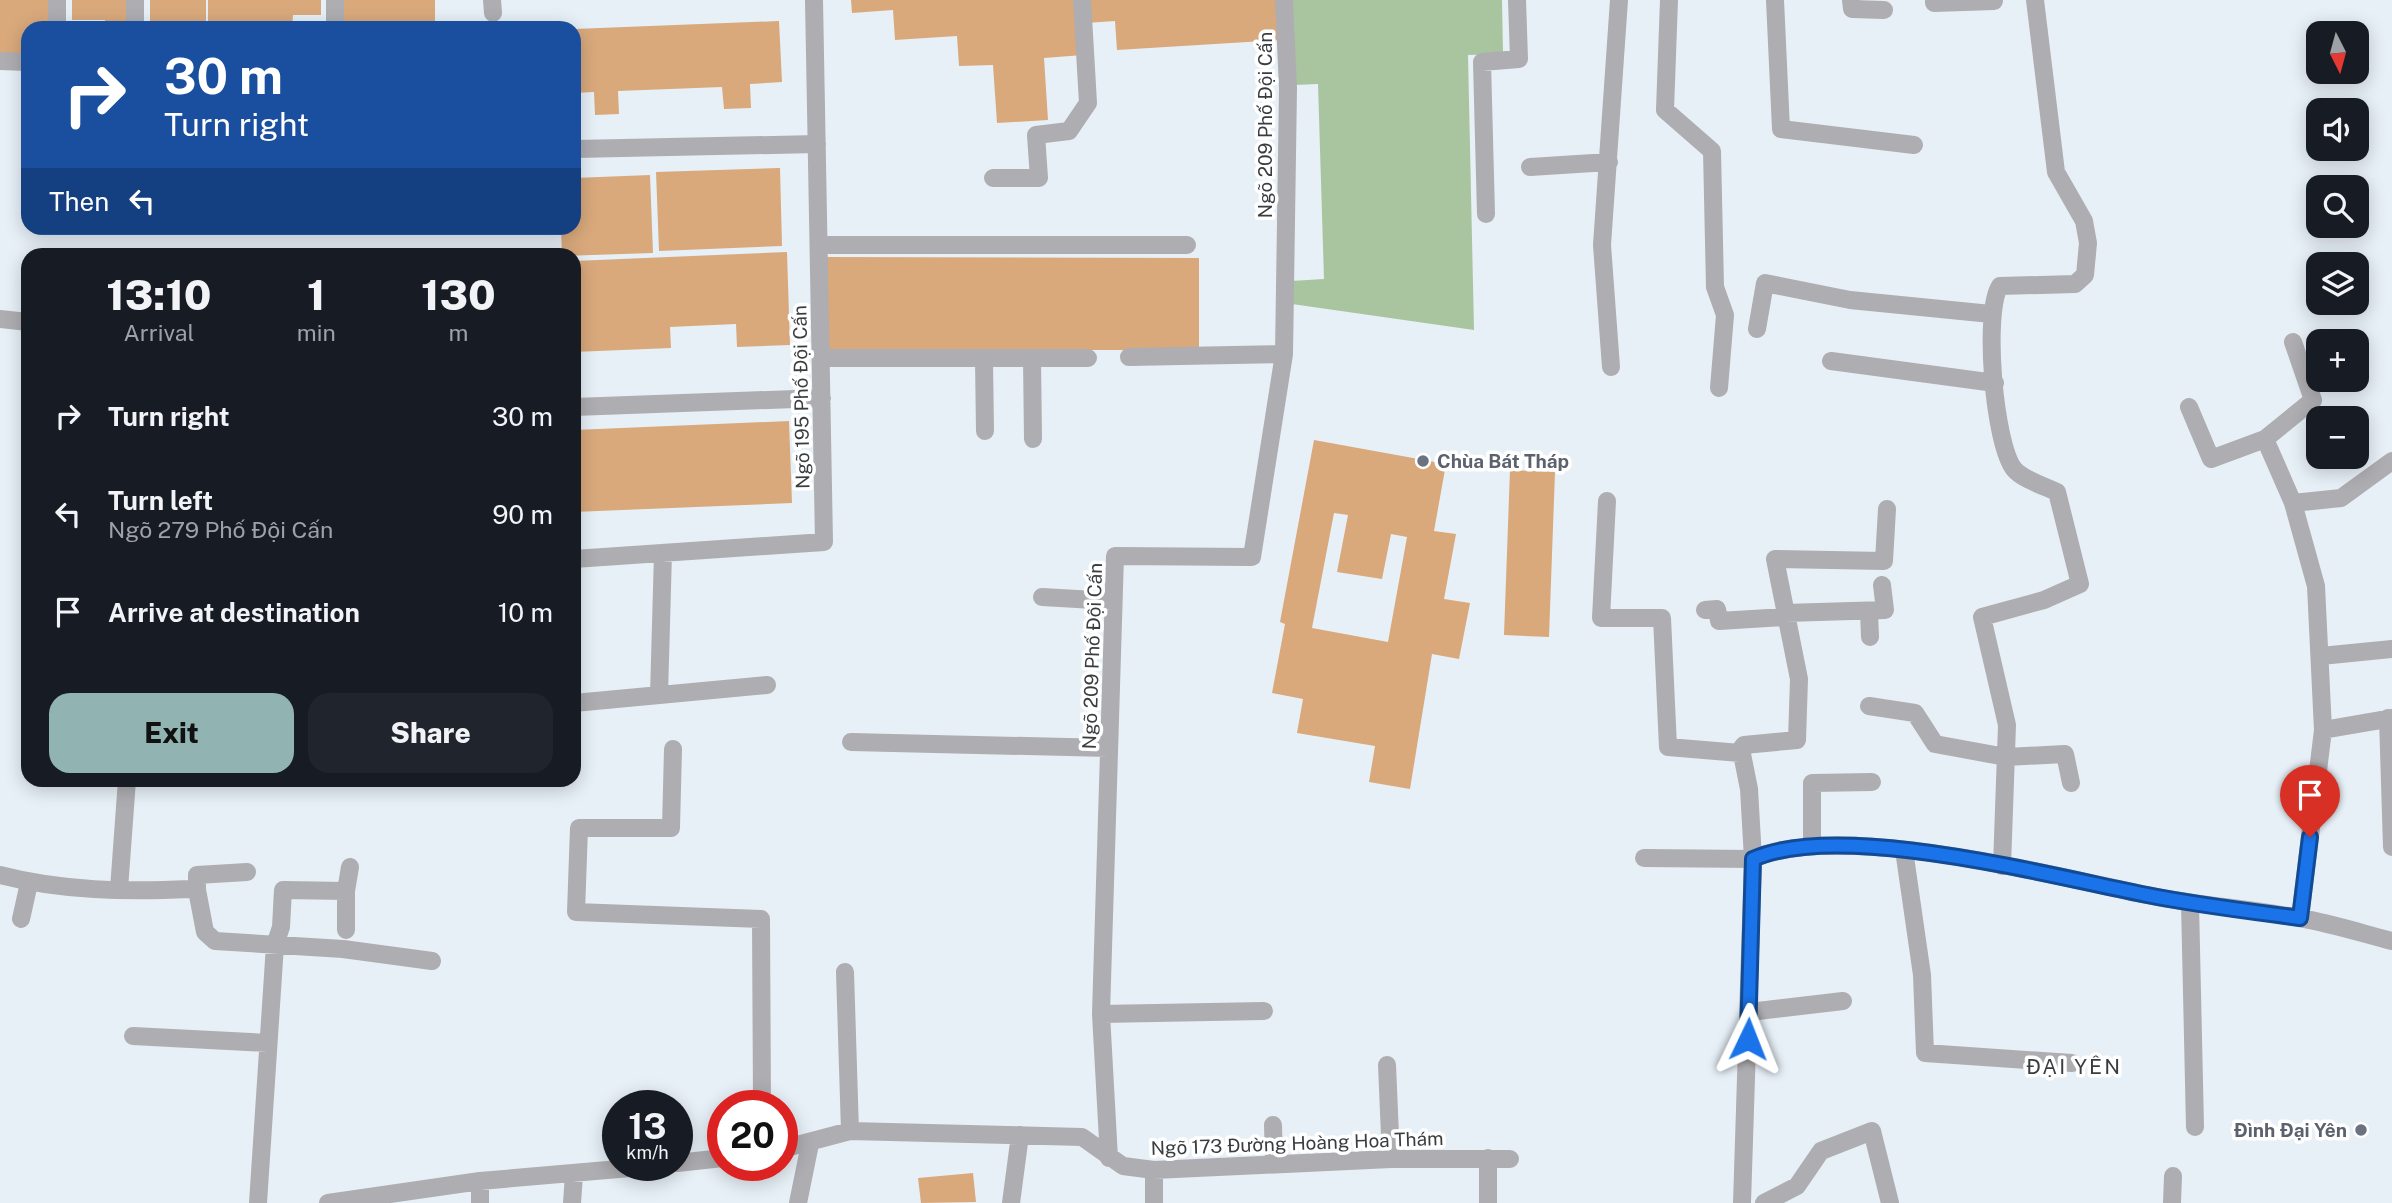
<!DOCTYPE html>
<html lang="en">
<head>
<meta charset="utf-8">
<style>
	:root { --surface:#171b24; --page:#20242c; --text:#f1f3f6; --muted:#9ea1a6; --accent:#91b4b2 }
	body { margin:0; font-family:"Public Sans",sans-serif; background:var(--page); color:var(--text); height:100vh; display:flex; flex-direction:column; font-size:26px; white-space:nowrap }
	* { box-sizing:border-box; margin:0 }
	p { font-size:23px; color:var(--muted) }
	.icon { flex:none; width:38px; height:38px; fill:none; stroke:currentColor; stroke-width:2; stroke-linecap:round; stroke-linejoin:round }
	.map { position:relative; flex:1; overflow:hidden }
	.side { position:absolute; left:21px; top:248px; width:560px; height:539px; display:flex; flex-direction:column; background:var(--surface); border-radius:21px; box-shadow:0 4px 18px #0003 }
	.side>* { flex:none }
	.hud { position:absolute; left:21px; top:21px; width:560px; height:214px; border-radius:21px; box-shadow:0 4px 18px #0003; background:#1a4fa0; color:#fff; overflow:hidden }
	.needle { width:46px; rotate:174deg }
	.buttons { position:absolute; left:2306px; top:21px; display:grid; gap:14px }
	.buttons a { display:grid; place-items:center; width:63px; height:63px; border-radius:14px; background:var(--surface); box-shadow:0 4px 18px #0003; font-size:35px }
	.speed { position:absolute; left:602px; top:1090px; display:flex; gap:14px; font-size:35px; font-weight:700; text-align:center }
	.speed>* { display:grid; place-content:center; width:91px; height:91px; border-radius:50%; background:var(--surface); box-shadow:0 4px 18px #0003; line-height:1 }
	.speed small { font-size:18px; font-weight:400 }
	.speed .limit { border:10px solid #d22; background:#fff; color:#111 }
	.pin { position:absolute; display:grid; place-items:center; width:60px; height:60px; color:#fff; margin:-72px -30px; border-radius:50% 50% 50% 0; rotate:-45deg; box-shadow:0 0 7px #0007 }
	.pin .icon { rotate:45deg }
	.me { position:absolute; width:77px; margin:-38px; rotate:2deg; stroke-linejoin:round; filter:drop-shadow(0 0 5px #0008) }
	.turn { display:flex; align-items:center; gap:24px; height:147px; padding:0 28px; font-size:32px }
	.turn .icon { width:91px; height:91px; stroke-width:2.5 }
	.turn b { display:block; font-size:49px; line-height:60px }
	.then { display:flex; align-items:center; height:66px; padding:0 28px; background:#0003; gap:14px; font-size:26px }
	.eta { display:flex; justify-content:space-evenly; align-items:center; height:119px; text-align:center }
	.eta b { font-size:42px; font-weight:800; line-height:49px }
	.action { display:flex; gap:14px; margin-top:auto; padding:14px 28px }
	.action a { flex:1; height:80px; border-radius:21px; background:var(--accent); color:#111; font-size:28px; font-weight:800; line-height:80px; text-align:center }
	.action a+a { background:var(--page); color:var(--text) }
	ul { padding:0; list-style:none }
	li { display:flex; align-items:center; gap:21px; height:98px; padding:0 28px }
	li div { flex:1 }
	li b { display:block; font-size:26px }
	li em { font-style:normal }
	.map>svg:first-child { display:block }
	.green { fill:#a8c5a0 }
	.building { fill:#d9a97c; fill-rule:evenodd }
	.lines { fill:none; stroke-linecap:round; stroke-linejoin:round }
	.minor { stroke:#aeadb1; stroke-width:18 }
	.route-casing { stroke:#114b97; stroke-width:18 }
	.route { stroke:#1a73e8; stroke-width:12 }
	.worship-dot { fill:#6b7280; stroke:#fff; stroke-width:2.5 }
	.labels { text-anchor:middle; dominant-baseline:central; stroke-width:7; stroke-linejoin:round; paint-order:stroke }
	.street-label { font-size:19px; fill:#3a3d40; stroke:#fff }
	.worship-label { font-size:19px; font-weight:bold; fill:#5b616d; stroke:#fff; text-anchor:start }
	.neighbourhood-label { font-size:21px; letter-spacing:2px; fill:#3a3d40; stroke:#fff }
</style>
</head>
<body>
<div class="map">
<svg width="2392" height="1203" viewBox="0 0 2392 1203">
	<rect width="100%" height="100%" fill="#e7f0f7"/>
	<!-- green -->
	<path class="green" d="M1291 0H1502L1503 54 1468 55 1474 330 1292 304 1291 281 1324 279 1318 84 1293 85Z"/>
	<!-- building -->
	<path class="building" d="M0 0H51V28H28V54H0Z
		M72 0H127V28H105V20H72Z
		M150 0H206V28H150Z
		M208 0H321V15H293L292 28H208Z
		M343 0H435V28H343Z
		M851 0H1080L1083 55 1044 58 1048 120 997 123 993 65 959 66 957 36 895 40 893 10 852 13Z
		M1085 0H1279L1281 40 1117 50 1115 21 1086 23Z
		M779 21 782 82 750 84 751 108 724 109 722 87 618 91 619 114 595 115 594 92 574 93V29Z
		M780 168 782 246 659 251 656 172Z
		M650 175 653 253 562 256 561 228H574V178Z
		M787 252 790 345 737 347 736 324 670 327 671 348 574 352V261Z
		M824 257 1199 258V350H824Z
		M789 421 792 503 574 512V430Z
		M1314 440 1446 464 1434 531 1456 534 1444 599 1470 603 1459 659 1432 654 1410 789 1369 782 1375 746 1297 733 1303 699 1272 693 1285 624 1280 622ZM1334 513 1348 515 1337 572 1382 579 1391 534 1407 537 1388 642 1312 628Z
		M1510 470 1555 472 1549 637 1504 635Z
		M973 1173 976 1202 921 1203 918 1178Z"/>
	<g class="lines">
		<!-- minor -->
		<path class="minor" d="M135 0V28
			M335 0V28
			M492 0 493 13
			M1669 0 1665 110 1712 151 1715 287 1725 315 1719 388
			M1775 0 1781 129 1914 145
			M1851 0 1852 9 1884 10
			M1934 0V3L1994 1
			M57 28V0
			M0 61 28 62
			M575 149 817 144
			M1530 167 1609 162
			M993 178H1039L1036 135 1069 131 1088 103 1082 0
			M1486 214 1482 62 1519 59 1517 0
			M819 245H1187
			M0 319 28 322
			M1757 329 1765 283 1850 300 1991 314
			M1129 357 1284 354
			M821 358H1088
			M1032 358 1033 439
			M984 360 985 431
			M1831 361 1995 383
			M1611 367 1602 245 1619 0
			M574 407 822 398
			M2189 407 2211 459 2265 439 2313 400 2293 342
			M2265 439 2293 503 2316 586 2323 730
			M1607 501 1601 618H1662L1668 747 1740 753
			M2293 503 2341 498 2392 461
			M574 559 824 542 814 0
			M1042 597 1112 601
			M1705 610 1717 609 1719 621 1786 617
			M1869 611 1870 637
			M1785 613 1885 610 1882 585
			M2321 656 2392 649
			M659 695 663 553
			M574 703 767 685
			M1869 706 1915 713 1935 744 2006 757 2065 754 2071 783
			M2388 718 2392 847
			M851 742 1109 748
			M673 749 671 828H579L576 912 761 919 762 1106
			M1812 846V783L1872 782
			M1904 850 1922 975 1925 1053 2072 1063
			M1644 858 1753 859 1749 789 1741 749 1744 745 1797 740 1799 679 1775 559 1884 561 1887 509
			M2002 866 2007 725 1982 617 2044 600 2080 584 2057 492C2045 486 2023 480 2014 469 1994 444 1983 311 2000 286L2075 284 2085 275 2088 243 2084 221 2056 172 2035 0
			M0 875C61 891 127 892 190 889L197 890 205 932 215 941 343 949 432 961
			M119 889 127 780
			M197 890V875L247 872
			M346 891 350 867
			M2190 903 2195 1127
			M2300 918 2323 730 2392 718
			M21 919 29 883
			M845 972 850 1131
			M1749 1012 1843 1001
			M1101 1014 1264 1011
			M133 1036 268 1043
			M1387 1065 1391 1159
			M1273 1125 1274 1164
			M782 1149 850 1131 1082 1137 1123 1166 1154 1170 1391 1159H1510
			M1109 1158 1101 1014 1115 556 1252 557 1284 354 1288 88 1284 0
			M1488 1158V1203
			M677 1163 723 1158
			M1154 1170V1203
			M480 1181V1203
			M258 1203 275 945 281 927 283 890 346 891V930
			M328 1203 480 1181 654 1166
			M572 1203 574 1175
			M798 1203 810 1144
			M1011 1203 1020 1135
			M1742 1203 1753 859C1842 819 2058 878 2157 897 2204 906 2252 909 2299 918 2330 923 2361 933 2392 941
			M1764 1203 1797 1186 1821 1151 1872 1131 1890 1203
			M2172 1203 2173 1176"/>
	</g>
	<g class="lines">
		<!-- route casing -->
		<g class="route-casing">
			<path id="route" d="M1748 1039 1753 859C1840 820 2050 876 2147 895 2197 905 2248 911 2300 918L2310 837"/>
		</g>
		<!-- route -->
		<use href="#route" class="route"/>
	</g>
	<!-- markers -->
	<g class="worship-dot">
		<circle cx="1423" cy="461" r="7"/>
		<circle cx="2361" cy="1130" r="7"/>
	</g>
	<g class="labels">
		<!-- street labels -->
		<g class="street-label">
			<text transform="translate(1265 125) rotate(-90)">Ngõ 209 Phố Đội Cấn</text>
			<text transform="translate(801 397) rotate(-91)">Ngõ 195 Phố Đội Cấn</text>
			<text transform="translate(1092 656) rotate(-88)">Ngõ 209 Phố Đội Cấn</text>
			<text transform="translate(1297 1143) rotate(-2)">Ngõ 173 Đường Hoàng Hoa Thám</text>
		</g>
		<!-- worship labels -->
		<g class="worship-label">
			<text x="1437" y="461">Chùa Bát Tháp</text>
			<text x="2347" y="1130" text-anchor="end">Đình Đại Yên</text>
		</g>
		<!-- neighbourhood labels -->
		<g class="neighbourhood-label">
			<text x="2074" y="1066">ĐẠI YÊN</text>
		</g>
	</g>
</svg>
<div class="buttons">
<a><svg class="needle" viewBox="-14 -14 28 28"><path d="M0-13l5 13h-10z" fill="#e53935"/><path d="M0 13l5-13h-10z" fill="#9ea1a6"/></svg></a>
<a><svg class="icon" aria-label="sound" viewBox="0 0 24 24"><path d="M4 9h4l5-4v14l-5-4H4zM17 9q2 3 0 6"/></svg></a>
<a><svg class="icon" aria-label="search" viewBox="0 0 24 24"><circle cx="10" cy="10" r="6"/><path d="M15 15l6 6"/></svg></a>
<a><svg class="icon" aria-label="layers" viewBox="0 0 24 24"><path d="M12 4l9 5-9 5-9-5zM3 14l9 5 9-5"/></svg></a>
<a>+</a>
<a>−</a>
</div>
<div class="speed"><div>13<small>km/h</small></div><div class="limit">20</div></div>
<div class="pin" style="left:2310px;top:837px;background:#d93025"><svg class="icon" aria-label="arrive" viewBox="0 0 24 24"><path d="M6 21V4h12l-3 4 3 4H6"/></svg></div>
<svg class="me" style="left:1748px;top:1039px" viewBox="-20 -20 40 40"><path d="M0-17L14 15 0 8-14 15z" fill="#1a73e8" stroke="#fff" stroke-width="4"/></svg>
<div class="hud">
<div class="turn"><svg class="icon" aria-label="right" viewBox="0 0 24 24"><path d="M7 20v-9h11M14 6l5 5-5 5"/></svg><div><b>30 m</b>Turn right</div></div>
<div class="then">Then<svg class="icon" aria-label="left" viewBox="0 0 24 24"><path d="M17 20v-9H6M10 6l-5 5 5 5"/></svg></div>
</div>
<section class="side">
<div class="eta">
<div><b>13:10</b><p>Arrival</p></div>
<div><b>1</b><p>min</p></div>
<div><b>130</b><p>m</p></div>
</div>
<ul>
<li><svg class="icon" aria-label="right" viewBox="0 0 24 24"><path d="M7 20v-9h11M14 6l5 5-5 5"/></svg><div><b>Turn right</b></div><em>30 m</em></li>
<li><svg class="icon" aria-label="left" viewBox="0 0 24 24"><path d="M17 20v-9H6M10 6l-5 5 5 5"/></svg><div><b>Turn left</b><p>Ngõ 279 Phố Đội Cấn</p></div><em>90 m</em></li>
<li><svg class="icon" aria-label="arrive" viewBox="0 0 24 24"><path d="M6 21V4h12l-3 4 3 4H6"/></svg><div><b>Arrive at destination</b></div><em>10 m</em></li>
</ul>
<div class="action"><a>Exit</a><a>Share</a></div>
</section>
</div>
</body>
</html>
